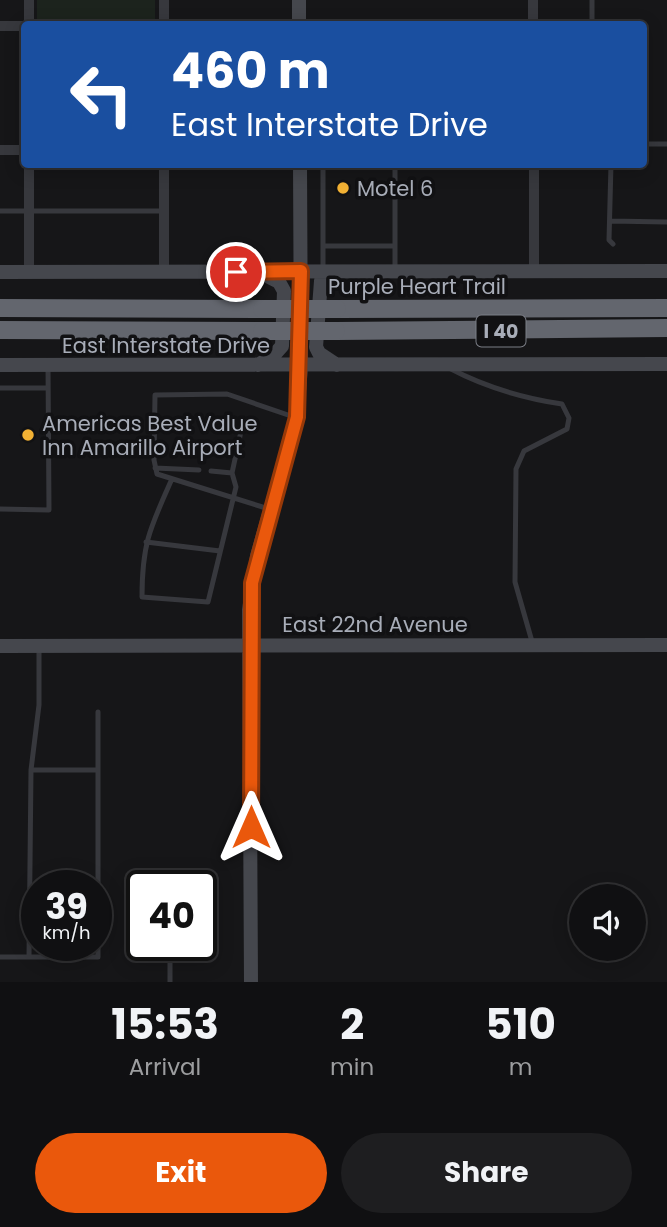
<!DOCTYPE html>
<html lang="en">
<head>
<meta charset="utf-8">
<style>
	:root { --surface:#101012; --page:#1e1e20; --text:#f1f3f6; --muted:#9c9d9f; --line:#303032; --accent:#ea580c }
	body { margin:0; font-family:Poppins,sans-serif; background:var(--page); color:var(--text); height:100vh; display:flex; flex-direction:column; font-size:26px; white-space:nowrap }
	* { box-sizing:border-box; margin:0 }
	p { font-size:23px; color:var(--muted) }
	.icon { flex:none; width:38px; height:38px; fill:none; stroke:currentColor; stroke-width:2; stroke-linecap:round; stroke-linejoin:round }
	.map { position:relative; height:982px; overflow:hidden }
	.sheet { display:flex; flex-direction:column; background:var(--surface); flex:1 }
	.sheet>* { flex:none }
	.hud { position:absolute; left:21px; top:21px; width:626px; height:147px; border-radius:7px; box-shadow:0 4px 18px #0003,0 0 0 2px var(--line); background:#1a4fa0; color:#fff; overflow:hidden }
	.controls { position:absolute; left:569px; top:884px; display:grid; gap:14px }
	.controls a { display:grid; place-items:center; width:77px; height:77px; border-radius:50%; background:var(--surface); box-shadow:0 4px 18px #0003,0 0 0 2px var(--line); font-size:35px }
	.speed { position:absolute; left:21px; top:870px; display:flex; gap:14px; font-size:35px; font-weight:700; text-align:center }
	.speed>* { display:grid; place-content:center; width:91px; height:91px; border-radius:50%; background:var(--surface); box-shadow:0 4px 18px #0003,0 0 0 2px var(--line); line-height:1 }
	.speed small { font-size:18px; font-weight:400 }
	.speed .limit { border:4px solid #111; border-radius:10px; background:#fff; color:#111 }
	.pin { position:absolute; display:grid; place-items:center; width:60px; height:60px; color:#fff; margin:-30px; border:4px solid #fff; border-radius:50%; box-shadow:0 2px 7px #0007 }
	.me { position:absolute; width:77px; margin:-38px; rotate:0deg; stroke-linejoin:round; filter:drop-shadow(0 0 5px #0008) }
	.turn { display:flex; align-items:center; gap:24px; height:147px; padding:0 35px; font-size:32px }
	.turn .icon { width:91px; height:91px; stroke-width:2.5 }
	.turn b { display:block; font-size:49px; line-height:60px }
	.eta { display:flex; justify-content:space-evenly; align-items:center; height:119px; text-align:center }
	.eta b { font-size:42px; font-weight:700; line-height:49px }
	.button { display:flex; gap:14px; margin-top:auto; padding:14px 35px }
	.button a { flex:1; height:80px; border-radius:42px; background:var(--accent); color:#fff; font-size:28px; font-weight:700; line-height:80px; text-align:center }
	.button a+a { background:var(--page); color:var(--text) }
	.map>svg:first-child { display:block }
	.green { fill:#1c231d }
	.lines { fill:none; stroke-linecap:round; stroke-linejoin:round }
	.lane { stroke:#37383d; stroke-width:5 }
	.street { stroke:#37383d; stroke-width:10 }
	.secondary { stroke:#45474d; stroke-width:14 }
	.highway { stroke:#63666e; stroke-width:18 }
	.highway-bridge { stroke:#63666e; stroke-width:18 }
	.route-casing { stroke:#983908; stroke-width:18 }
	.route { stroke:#ea580c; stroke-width:12 }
	.poi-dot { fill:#f2b134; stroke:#111113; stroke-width:2.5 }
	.labels { text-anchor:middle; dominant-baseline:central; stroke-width:7; stroke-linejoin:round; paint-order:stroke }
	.shield { fill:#111113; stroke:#7b7e86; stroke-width:2 }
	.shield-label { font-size:19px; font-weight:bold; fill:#a8adb8 }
	.poi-label { font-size:21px; fill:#a8adb8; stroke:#111113; text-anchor:start }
	.street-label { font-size:21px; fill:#a8adb8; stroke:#111113 }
</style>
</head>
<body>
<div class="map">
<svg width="667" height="982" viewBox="0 0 667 982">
	<rect width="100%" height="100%" fill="#161618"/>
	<!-- green -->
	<path class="green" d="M37 0H155V24H37Z"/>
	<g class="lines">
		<!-- lane -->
		<path class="lane" d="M592 0V24
			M644 144H667
			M323 164V270
			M611 164 609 240 613 244
			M0 211H164
			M610 221 667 222
			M323 246H395
			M395 268V164
			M449 368C485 387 522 398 562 404L569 418 567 429 524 451 516 469 515 582 533 645
			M0 388H48
			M155 468 199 470
			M232 473 243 422
			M171 481C150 528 142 544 142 597L208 602 236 487 232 473 211 471
			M0 509 49 510 48 365
			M269 509 157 474 154 460 155 395 227 394 294 417
			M146 542 220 551
			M31 770H98
			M170 945V982
			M0 957H98V712
			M29 957 31 770 39 705V646"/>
		<!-- street -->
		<path class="street" d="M29 0V24
			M164 0V24
			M533 0V24
			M0 26H24
			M0 150H24
			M534 164V271
			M29 272V164
			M164 272V164"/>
		<!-- secondary -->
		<path class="secondary" d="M299 0V24
			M0 272 667 271
			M0 365 667 364
			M258 365 274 355 282 346 284 291 279 282 261 273
			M337 365 319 353 316 347 321 281 337 272
			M0 646 667 645
			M251 982 249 610 257 556 297 417 301 366 300 164"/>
		<!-- highway -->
		<path class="highway" d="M0 308 262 309
			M337 309 667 308
			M0 330 262 331
			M336 331 667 328"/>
		<!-- highway-bridge -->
		<path class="highway-bridge" d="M262 309H337
			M262 331H336"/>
	</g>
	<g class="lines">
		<!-- route casing -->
		<g class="route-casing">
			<path id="route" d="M236 272 301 271 297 417 252 583 251 827"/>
		</g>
		<!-- route -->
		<use href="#route" class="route"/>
	</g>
	<!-- markers -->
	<g class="poi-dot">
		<circle cx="343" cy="188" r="7"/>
		<circle cx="28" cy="435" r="7"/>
	</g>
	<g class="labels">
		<!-- shield labels -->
		<rect class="shield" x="476.5" y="315.5" width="49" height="31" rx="5"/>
		<g class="shield-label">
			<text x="501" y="331">I 40</text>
		</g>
		<!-- poi labels -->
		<g class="poi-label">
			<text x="357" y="188">Motel 6</text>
			<text x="42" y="423">Americas Best Value<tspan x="42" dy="24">Inn Amarillo Airport</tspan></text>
		</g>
		<!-- street labels -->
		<g class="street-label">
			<text x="417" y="286">Purple Heart Trail</text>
			<text x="166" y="345">East Interstate Drive</text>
			<text x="375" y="624">East 22nd Avenue</text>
		</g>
	</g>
</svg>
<div class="controls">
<a><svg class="icon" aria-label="sound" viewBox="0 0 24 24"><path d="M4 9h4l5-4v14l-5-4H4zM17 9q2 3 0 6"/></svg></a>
</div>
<div class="speed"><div>39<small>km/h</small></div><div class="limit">40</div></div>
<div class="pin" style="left:236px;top:272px;background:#d93025"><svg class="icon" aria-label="arrive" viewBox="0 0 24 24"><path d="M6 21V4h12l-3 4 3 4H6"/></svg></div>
<svg class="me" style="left:251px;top:827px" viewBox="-20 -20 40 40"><path d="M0-17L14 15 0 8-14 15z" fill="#ea580c" stroke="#fff" stroke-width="4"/></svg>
<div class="hud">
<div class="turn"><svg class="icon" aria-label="left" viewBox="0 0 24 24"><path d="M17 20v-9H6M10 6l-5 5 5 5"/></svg><div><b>460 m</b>East Interstate Drive</div></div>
</div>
</div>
<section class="sheet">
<div class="eta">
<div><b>15:53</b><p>Arrival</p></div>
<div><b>2</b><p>min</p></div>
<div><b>510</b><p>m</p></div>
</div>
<div class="button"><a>Exit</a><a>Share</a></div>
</section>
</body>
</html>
